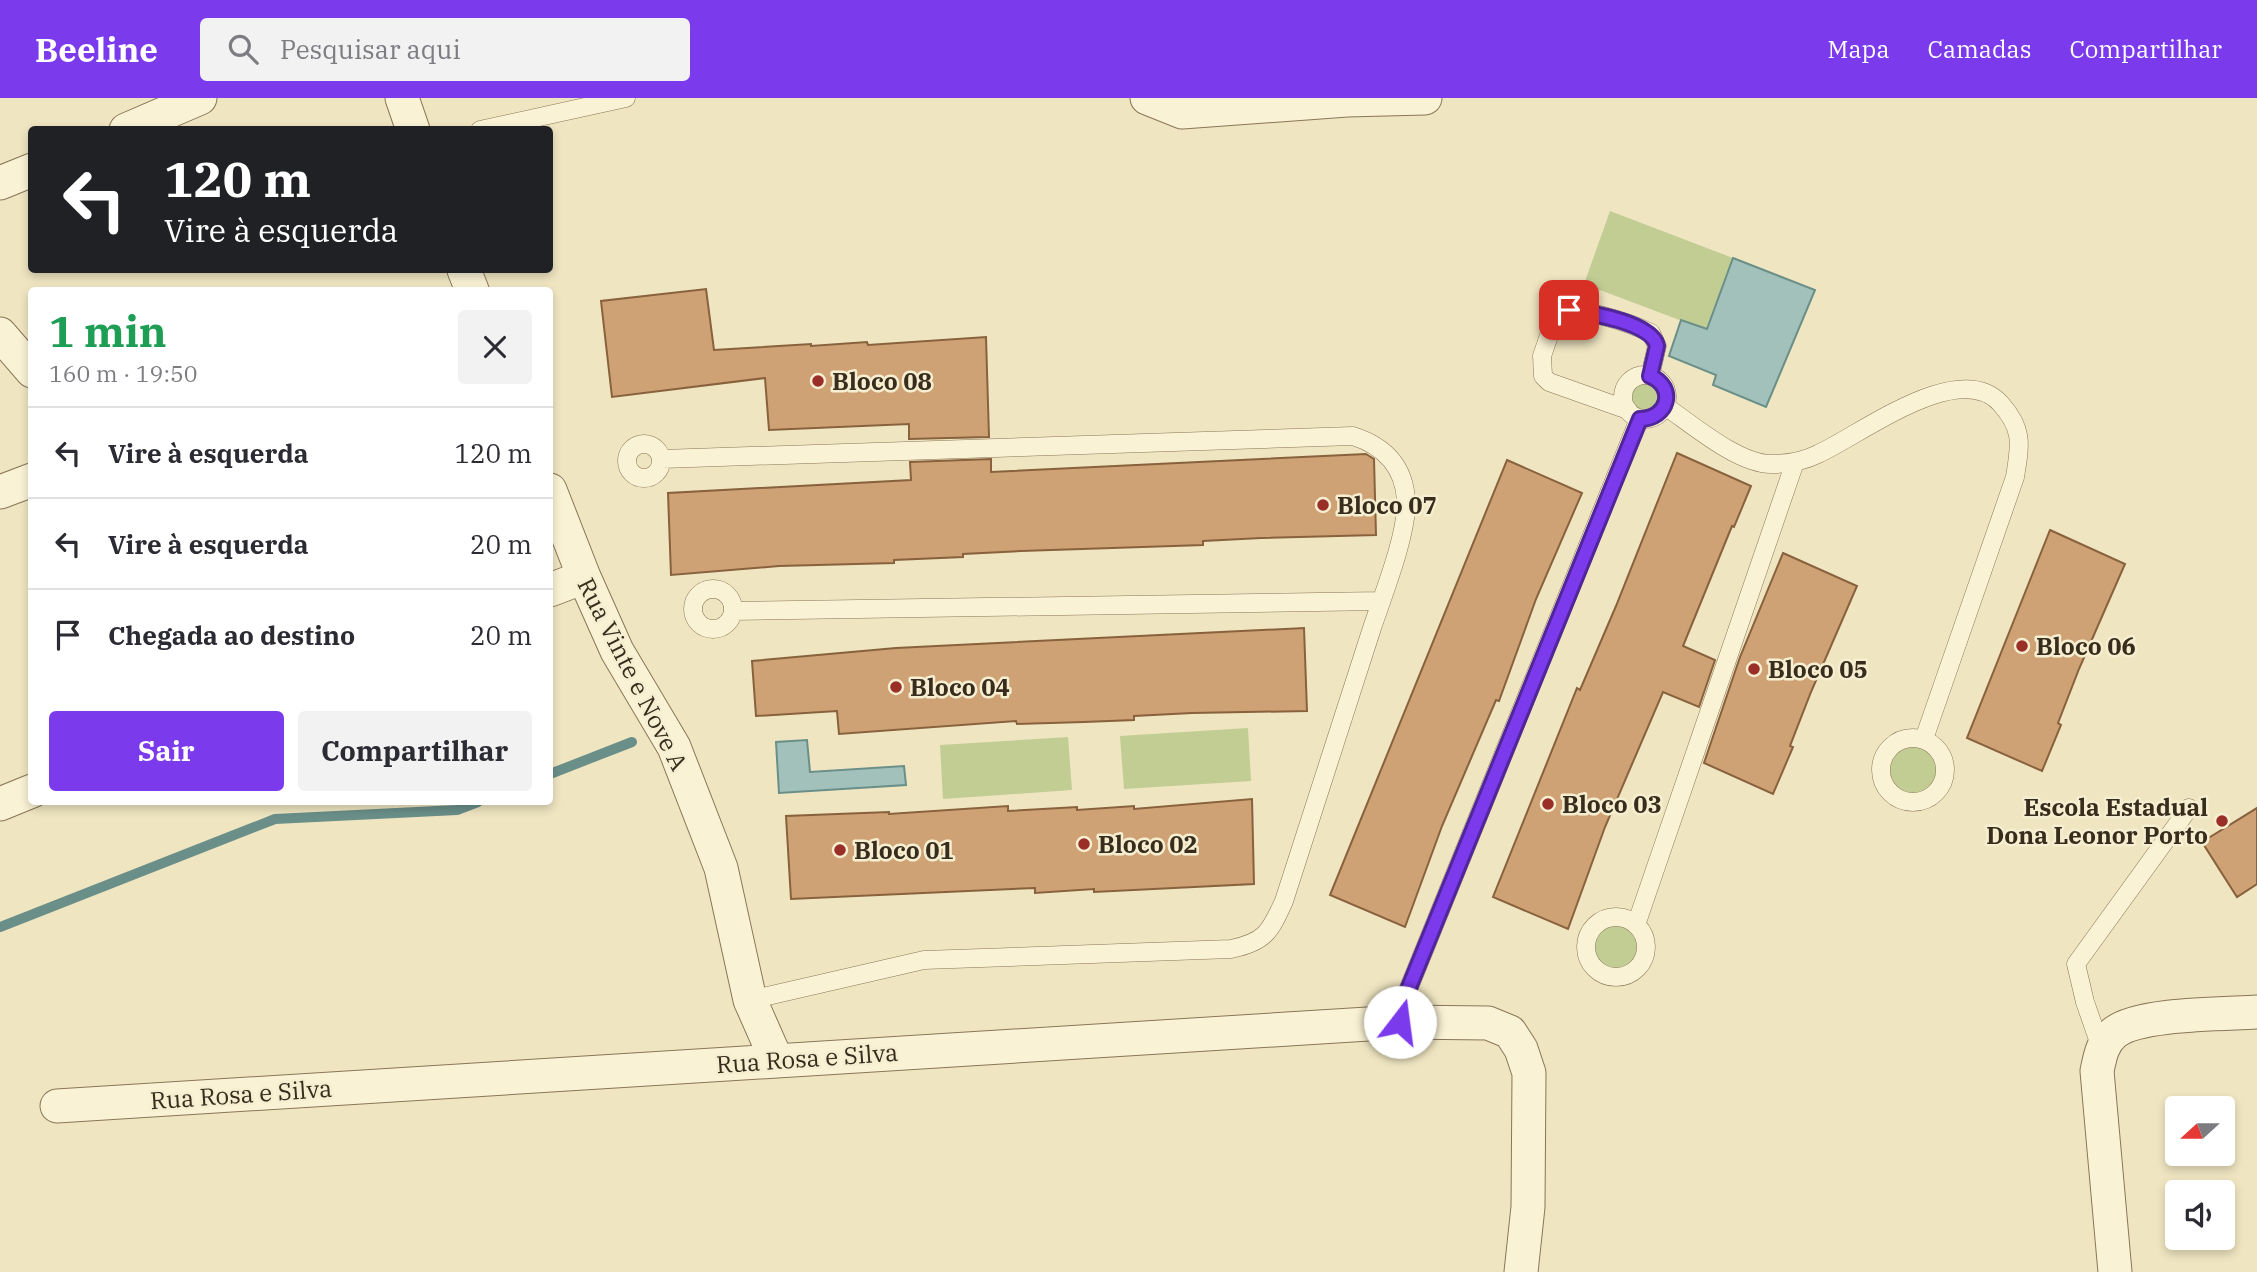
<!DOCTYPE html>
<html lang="pt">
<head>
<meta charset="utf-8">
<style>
	:root { --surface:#fff; --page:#f2f2f3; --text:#2b2b33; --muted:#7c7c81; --line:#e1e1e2; --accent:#7c3aed }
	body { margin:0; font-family:"IBM Plex Serif",serif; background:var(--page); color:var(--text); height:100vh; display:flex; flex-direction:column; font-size:26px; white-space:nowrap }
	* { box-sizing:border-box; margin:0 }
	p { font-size:23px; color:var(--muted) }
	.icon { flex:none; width:38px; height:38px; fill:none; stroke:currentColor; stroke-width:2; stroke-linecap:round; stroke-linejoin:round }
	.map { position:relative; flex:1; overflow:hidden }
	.sheet { position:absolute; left:28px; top:189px; width:525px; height:518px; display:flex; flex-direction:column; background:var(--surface); border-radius:7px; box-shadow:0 4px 10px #0003 }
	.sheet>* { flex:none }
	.guide { position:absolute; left:28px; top:28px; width:525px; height:147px; border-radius:7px; box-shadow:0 4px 10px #0003; background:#202124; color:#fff; overflow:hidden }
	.needle { width:46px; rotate:249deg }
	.buttons { position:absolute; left:2165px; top:998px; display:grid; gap:14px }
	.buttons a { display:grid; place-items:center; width:70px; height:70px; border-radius:7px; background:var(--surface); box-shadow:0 4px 10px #0003; font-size:35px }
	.pin { position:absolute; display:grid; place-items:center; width:60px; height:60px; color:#fff; margin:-30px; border-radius:14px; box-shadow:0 4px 10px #0006 }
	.me { position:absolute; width:77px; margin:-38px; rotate:15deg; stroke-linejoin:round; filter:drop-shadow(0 0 5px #0008) }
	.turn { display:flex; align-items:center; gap:24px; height:147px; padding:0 21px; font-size:32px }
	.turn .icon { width:91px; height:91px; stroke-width:2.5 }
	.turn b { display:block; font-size:49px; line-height:60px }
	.round { display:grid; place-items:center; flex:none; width:74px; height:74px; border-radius:7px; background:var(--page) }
	.summary { display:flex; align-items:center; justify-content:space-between; height:119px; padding:0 21px }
	h1 { font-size:42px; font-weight:700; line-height:52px; color:#1e9e55 }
	.action { display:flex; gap:14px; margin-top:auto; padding:14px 21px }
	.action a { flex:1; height:80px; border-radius:7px; background:var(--accent); color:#fff; font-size:28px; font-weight:700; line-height:80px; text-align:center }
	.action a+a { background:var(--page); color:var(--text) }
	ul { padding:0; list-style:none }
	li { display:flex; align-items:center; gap:21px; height:91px; padding:0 21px; border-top:2px solid var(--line) }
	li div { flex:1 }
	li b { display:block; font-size:26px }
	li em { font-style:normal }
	header { display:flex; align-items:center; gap:42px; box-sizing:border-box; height:98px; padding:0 35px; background:var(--accent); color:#fff }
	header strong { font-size:33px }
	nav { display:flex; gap:38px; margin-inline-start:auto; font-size:24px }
	.search { width:490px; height:63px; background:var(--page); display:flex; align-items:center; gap:18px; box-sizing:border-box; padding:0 24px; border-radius:7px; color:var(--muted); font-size:26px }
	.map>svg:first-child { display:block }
	.green { fill:#c2cd94 }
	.water { fill:#a3c1bb; stroke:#6a8f89; stroke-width:2 }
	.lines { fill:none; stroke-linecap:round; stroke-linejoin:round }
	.stream { stroke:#6a8f89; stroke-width:10 }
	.building { fill:#cea275; stroke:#88613d; stroke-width:2 }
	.lane-casing { stroke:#897658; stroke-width:19 }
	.street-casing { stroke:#897658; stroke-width:35 }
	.lane { stroke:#faf2d4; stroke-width:18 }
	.street { stroke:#faf2d4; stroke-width:33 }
	.route-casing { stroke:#51269a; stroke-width:18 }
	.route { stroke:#7c3aed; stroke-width:12 }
	.poi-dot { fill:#992f26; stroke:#f6eed0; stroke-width:2.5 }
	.labels { text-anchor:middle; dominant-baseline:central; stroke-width:5; stroke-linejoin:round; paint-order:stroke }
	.poi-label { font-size:24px; font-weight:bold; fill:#382c1d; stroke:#f6eed0; text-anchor:start }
	.street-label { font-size:24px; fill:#382c1d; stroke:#f6eed0 }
</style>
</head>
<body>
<header>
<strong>Beeline</strong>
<div class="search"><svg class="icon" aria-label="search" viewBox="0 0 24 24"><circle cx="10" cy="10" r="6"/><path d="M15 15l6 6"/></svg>Pesquisar aqui</div>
<nav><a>Mapa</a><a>Camadas</a><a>Compartilhar</a></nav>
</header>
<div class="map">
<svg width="2257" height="1174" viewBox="0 0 2257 1174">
	<rect width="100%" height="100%" fill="#efe5c1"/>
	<!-- green -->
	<path class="green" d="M1610 113 1733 160 1706 232 1584 186Z
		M1624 299a21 21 0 1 1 42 0a21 21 0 1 1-42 0Z
		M1248 630 1251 683 1124 691 1120 638Z
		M1068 639 1072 692 943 701 940 647Z
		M1881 672a32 32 0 1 1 64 0a32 32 0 1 1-64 0Z
		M1586 849a30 30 0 1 1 60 0a30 30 0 1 1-60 0Z"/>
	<!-- water -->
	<path class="water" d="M1733 160 1815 192 1766 309 1713 287 1716 277 1669 258 1681 222 1707 231Z
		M807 642 810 674 904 668 906 687 779 695 776 644Z"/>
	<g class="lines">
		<!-- stream -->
		<path class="stream" d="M550 676 632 644
			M0 829 275 721 457 712 478 704"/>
	</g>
	<!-- building -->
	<path class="building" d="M706 191 714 252 811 246V248L867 244 868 247 986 239 989 339 909 341V326L769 332 765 280 612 299 601 203Z
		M1677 355 1751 388 1734 429 1732 428 1683 548 1715 562 1699 609 1663 594 1605 729 1568 831 1493 799 1577 590 1580 592 1616 508Z
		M1366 356 1374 361 1376 437 1261 440 1203 443V447L1021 453 963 456V459L894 462V465L779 468 671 477 668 395 911 382 910 364 991 361V374Z
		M1507 362 1582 395 1536 501 1499 603 1496 602 1442 728 1405 829 1330 797Z
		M2050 432 2125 466 2079 571 2058 625 2061 627 2042 673 1967 640Z
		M1783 455 1857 488 1811 594 1790 648 1793 649 1773 696 1704 665 1740 559Z
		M1304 530 1307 613 1192 615 1134 618V622L1084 624 1017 626 1016 623 839 636 837 613 756 618 752 563 896 550Z
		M1252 701 1254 786 1094 794V791L1035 795V790L791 801 786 718 889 714V716L1008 708V713L1077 709V712L1134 708V711Z
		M2257 710V786L2237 799 2202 744Z"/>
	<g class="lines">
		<!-- lane casing -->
		<g class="lane-casing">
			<path id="lane" d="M480 32 626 0
				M1623 299a22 22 0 1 1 44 0a22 22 0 1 1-44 0Z
				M1665 308C1693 327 1738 366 1771 366 1787 366 1804 363 1818 356 1860 337 1960 259 2001 306 2024 332 2020 347 2015 379L1924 641
				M1628 312 1549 284 1543 278 1542 258 1556 217C1572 204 1632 226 1651 235L1657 248 1650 278
				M627 363a17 17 0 1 1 34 0a17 17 0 1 1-34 0Z
				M662 361 1353 338C1384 348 1404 368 1406 402 1408 435 1383 497 1372 530 1343 621 1313 712 1284 803 1270 834 1265 844 1231 851L924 862 750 902
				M693 511a20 20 0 1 1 40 0a20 20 0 1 1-40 0Z
				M733 513 1381 503
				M1881 672a32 32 0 1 1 64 0a32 32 0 1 1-64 0Z
				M1586 849a30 30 0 1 1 60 0a30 30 0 1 1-60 0Z
				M1636 827 1795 364
				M1400 924 1408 892 1639 321
				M2101 950 2085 904 2076 866 2189 710"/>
		</g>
		<!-- street casing -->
		<g class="street-casing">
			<path id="street" d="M402 0 413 32
				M1147 0 1182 14 1347 2 1425 0
				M126 32 200 0
				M0 85 32 72
				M464 172 472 192
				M0 236 32 273
				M550 392 584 479 617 553 674 649 721 770 750 902 776 961
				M0 394 32 382
				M550 492 584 479
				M0 706 32 693
				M57 1008 1400 924 1488 925 1510 934 1521 951 1529 975 1528 1109 1521 1174
				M2115 1174 2097 973C2100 959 2102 945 2114 935 2137 915 2224 916 2257 914"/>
		</g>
		<!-- lane -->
		<use href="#lane" class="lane"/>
		<!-- street -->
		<use href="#street" class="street"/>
	</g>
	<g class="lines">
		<!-- route casing -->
		<g class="route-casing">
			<path id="route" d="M1400 924 1408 892 1640 321C1668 321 1677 289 1650 278L1657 248C1652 225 1591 215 1569 212"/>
		</g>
		<!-- route -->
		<use href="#route" class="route"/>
	</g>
	<!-- markers -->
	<g class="poi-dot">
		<circle cx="818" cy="283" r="7"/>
		<circle cx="1323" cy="407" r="7"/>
		<circle cx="2022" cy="548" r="7"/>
		<circle cx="1754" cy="571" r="7"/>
		<circle cx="896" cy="589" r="7"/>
		<circle cx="1548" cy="706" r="7"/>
		<circle cx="2222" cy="723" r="7"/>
		<circle cx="1084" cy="746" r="7"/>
		<circle cx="840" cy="752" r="7"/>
	</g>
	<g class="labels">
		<!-- poi labels -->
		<g class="poi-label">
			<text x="832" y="283">Bloco 08</text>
			<text x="1337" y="407">Bloco 07</text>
			<text x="2036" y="548">Bloco 06</text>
			<text x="1768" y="571">Bloco 05</text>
			<text x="910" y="589">Bloco 04</text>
			<text x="1562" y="706">Bloco 03</text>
			<text x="2208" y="709" text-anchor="end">Escola Estadual<tspan x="2208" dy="28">Dona Leonor Porto</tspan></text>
			<text x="1098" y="746">Bloco 02</text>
			<text x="854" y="752">Bloco 01</text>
		</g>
		<!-- street labels -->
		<g class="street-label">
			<text transform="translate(633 576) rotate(63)">Rua Vinte e Nove A</text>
			<text transform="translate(807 960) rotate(-4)">Rua Rosa e Silva</text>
			<text transform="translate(241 996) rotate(-4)">Rua Rosa e Silva</text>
		</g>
	</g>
</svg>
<div class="buttons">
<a><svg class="needle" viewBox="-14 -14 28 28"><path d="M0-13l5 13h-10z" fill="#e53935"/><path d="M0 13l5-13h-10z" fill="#7c7c81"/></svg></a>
<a><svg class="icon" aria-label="sound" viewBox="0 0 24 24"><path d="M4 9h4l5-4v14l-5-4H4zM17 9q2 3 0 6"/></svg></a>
</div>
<div class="pin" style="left:1569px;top:212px;background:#d93025"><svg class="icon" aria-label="arrive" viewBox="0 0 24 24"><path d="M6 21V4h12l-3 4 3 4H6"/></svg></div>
<svg class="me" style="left:1400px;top:924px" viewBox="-20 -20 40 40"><circle r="19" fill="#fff"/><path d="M0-13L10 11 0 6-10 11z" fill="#7c3aed"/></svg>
<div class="guide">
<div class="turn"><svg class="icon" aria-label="left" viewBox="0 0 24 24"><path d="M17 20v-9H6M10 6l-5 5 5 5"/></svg><div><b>120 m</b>Vire à esquerda</div></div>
</div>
<section class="sheet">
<div class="summary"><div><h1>1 min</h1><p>160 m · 19:50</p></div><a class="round"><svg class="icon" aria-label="close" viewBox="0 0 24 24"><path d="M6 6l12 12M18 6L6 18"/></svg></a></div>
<ul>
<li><svg class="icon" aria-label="left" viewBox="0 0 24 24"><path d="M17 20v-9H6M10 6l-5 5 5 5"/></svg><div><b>Vire à esquerda</b></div><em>120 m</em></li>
<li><svg class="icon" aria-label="left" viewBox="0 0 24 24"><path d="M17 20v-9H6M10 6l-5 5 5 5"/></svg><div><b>Vire à esquerda</b></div><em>20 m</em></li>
<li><svg class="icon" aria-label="arrive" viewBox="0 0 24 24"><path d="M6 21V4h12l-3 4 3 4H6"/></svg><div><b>Chegada ao destino</b></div><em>20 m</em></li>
</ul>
<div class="action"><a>Sair</a><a>Compartilhar</a></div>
</section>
</div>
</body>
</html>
